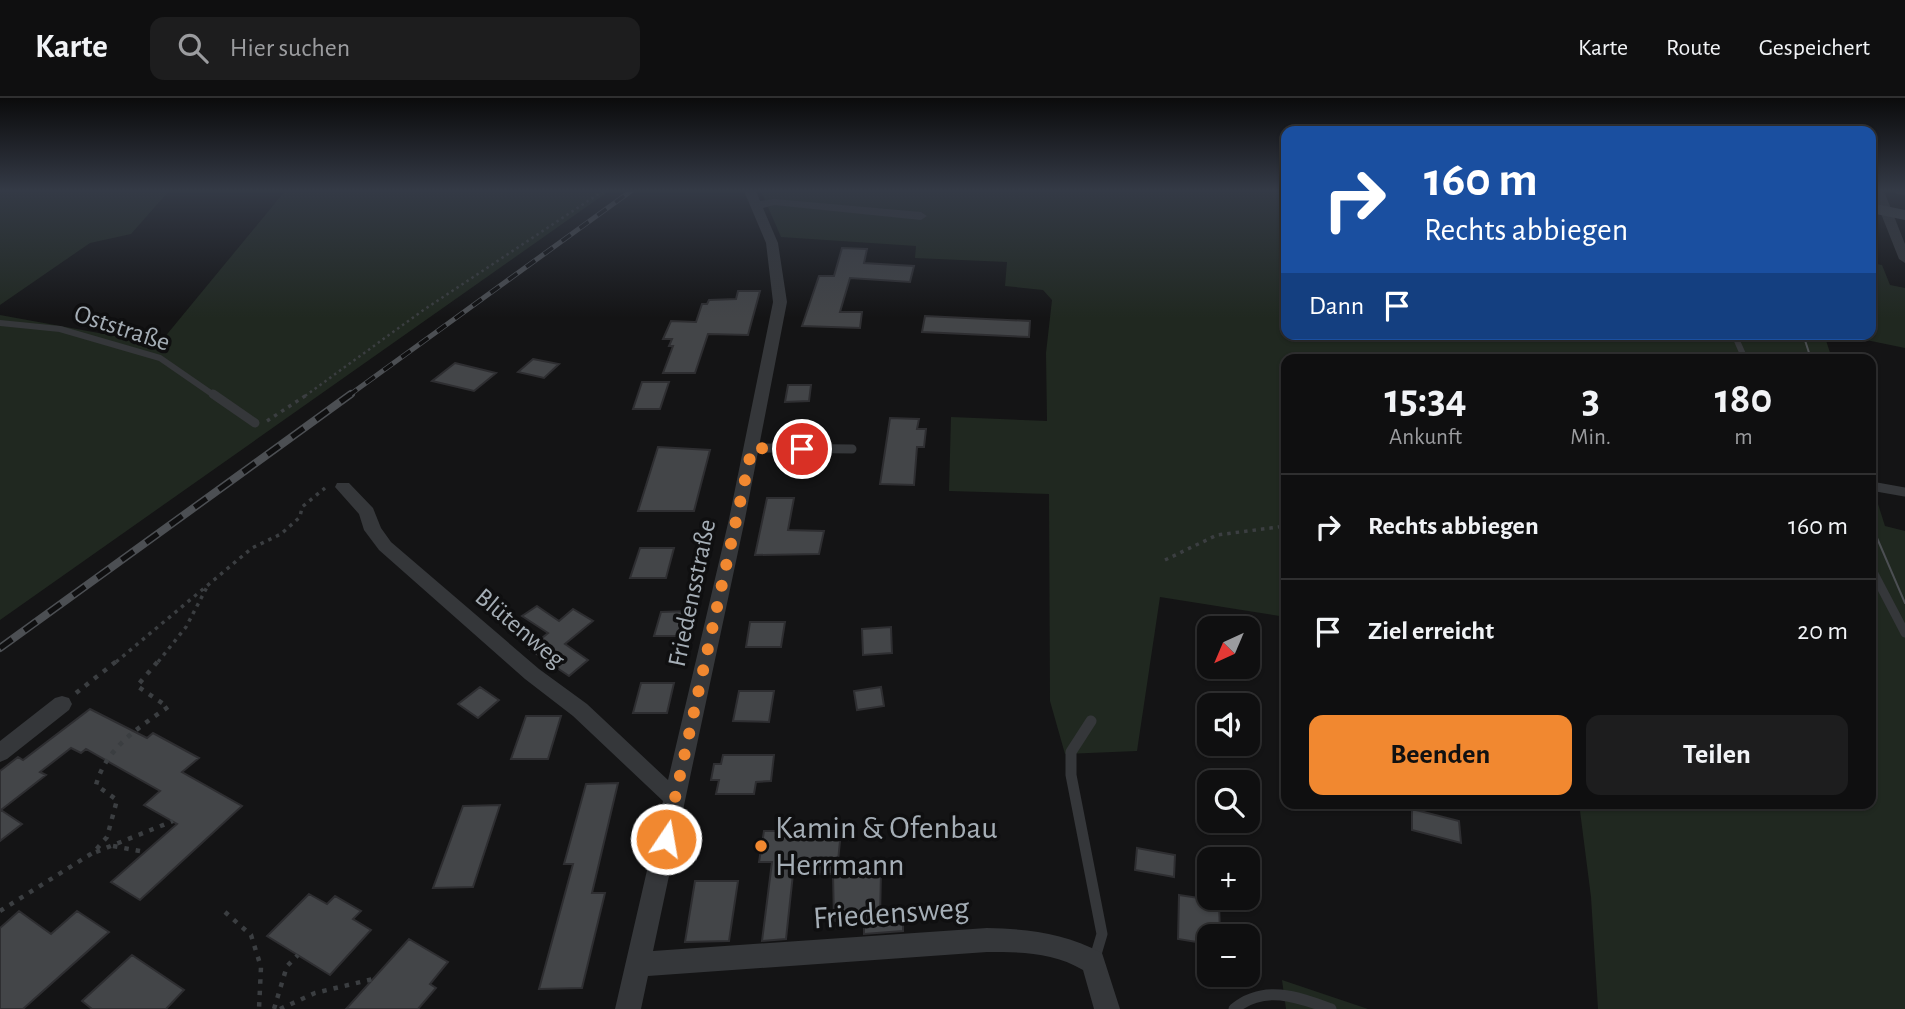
<!DOCTYPE html>
<html lang="de">
<head>
<meta charset="utf-8">
<style>
	:root { --surface:#0f0f10; --page:#1d1d1e; --text:#f1f3f6; --muted:#9b9c9f; --line:#2f2f30; --accent:#f18830 }
	body { margin:0; font-family:"Alegreya Sans",sans-serif; background:var(--page); color:var(--text); height:100vh; display:flex; flex-direction:column; font-size:26px; white-space:nowrap }
	* { box-sizing:border-box; margin:0 }
	p { font-size:23px; color:var(--muted) }
	.icon { flex:none; width:38px; height:38px; fill:none; stroke:currentColor; stroke-width:2; stroke-linecap:round; stroke-linejoin:round }
	.map { position:relative; flex:1; overflow:hidden }
	.details { position:absolute; left:1281px; top:256px; width:595px; height:455px; display:flex; flex-direction:column; background:var(--surface); border-radius:14px; box-shadow:0 2px 5px #0004,0 0 0 2px var(--line) }
	.details>* { flex:none }
	.banner { position:absolute; left:1281px; top:28px; width:595px; height:214px; border-radius:14px; box-shadow:0 2px 5px #0004,0 0 0 2px var(--line); background:#1a4fa0; color:#fff; overflow:hidden }
	.needle { width:46px; rotate:224deg }
	.tools { position:absolute; left:1197px; top:518px; display:grid; gap:14px }
	.tools a { display:grid; place-items:center; width:63px; height:63px; border-radius:14px; background:var(--surface); box-shadow:0 2px 5px #0004,0 0 0 2px var(--line); font-size:35px }
	.pin { position:absolute; display:grid; place-items:center; width:60px; height:60px; color:#fff; margin:-30px; border:4px solid #fff; border-radius:50%; box-shadow:0 2px 7px #0007 }
	.me { position:absolute; width:77px; margin:-38px; rotate:12deg; stroke-linejoin:round; filter:drop-shadow(0 0 5px #0008) }
	.turn { display:flex; align-items:center; gap:24px; height:147px; padding:0 28px; font-size:32px }
	.turn .icon { width:91px; height:91px; stroke-width:2.5 }
	.turn b { display:block; font-size:49px; line-height:60px }
	.then { display:flex; align-items:center; height:66px; padding:0 28px; background:#0003; gap:14px; font-size:26px }
	.eta { display:flex; justify-content:space-evenly; align-items:center; height:119px; text-align:center }
	.eta b { font-size:42px; font-weight:700; line-height:49px }
	.button { display:flex; gap:14px; margin-top:auto; padding:14px 28px }
	.button a { flex:1; height:80px; border-radius:14px; background:var(--accent); color:#111; font-size:28px; font-weight:700; line-height:80px; text-align:center }
	.button a+a { background:var(--page); color:var(--text) }
	ul { padding:0; list-style:none }
	li { display:flex; align-items:center; gap:21px; height:105px; padding:0 28px; border-top:2px solid var(--line) }
	li div { flex:1 }
	li b { display:block; font-size:26px }
	li em { font-style:normal }
	header { display:flex; align-items:center; gap:42px; box-sizing:border-box; height:98px; padding:0 35px; background:var(--surface); border-bottom:2px solid var(--line) }
	header strong { font-size:33px }
	nav { display:flex; gap:38px; margin-inline-start:auto; font-size:24px }
	.search { width:490px; height:63px; background:var(--page); display:flex; align-items:center; gap:18px; box-sizing:border-box; padding:0 24px; border-radius:14px; color:var(--muted); font-size:26px }
	.map>svg:first-child { display:block }
	.green { fill:#202820 }
	.building { fill:#434548; stroke:#2e2e31; stroke-width:2 }
	.lines { fill:none; stroke-linecap:round; stroke-linejoin:round }
	.path-far2 { stroke:#3b3e41; stroke-width:2.5; stroke-dasharray:2.5 3.5; stroke-linecap:butt }
	.path-far1 { stroke:#3b3e41; stroke-width:3.5; stroke-dasharray:3.5 5; stroke-linecap:butt }
	.path { stroke:#3b3e41; stroke-width:4.5; stroke-dasharray:4.5 7; stroke-linecap:butt }
	.lane-far2 { stroke:#35373a; stroke-width:6 }
	.lane-far1 { stroke:#35373a; stroke-width:9 }
	.lane { stroke:#35373a; stroke-width:11 }
	.street { fill:#35373a; fill-rule:evenodd }
	.secondary { fill:#43464a; fill-rule:evenodd }
	.tram { stroke:#4c4f53; stroke-width:2 }
	.rail-far1-casing { stroke:#4c4f53; stroke-width:5 }
	.rail-casing { stroke:#4c4f53; stroke-width:8 }
	.rail-far1 { stroke:#0f0f10; stroke-width:3.5; stroke-dasharray:11; stroke-linecap:butt }
	.rail { stroke:#0f0f10; stroke-width:5; stroke-dasharray:15; stroke-linecap:butt }
	.route { stroke:#f18830; stroke-width:12; stroke-dasharray:0 21.6 }
	.poi-dot { fill:#f18830; stroke:#0f0f10; stroke-width:2.5 }
	.labels { text-anchor:middle; dominant-baseline:central; stroke-width:7; stroke-linejoin:round; paint-order:stroke }
	.street-label { font-size:26px; fill:#a5aeb6; stroke:#0f0f10 }
	.near-poi-label { font-size:32px; fill:#a5aeb6; stroke:#0f0f10; text-anchor:start }
	.near-street-label { font-size:32px; fill:#a5aeb6; stroke:#0f0f10 }
</style>
</head>
<body>
<header>
<strong>Karte</strong>
<div class="search"><svg class="icon" aria-label="search" viewBox="0 0 24 24"><circle cx="10" cy="10" r="6"/><path d="M15 15l6 6"/></svg>Hier suchen</div>
<nav><a>Karte</a><a>Route</a><a>Gespeichert</a></nav>
</header>
<div class="map">
<svg width="1905" height="911" viewBox="0 0 1905 911">
	<rect width="100%" height="100%" fill="#141415"/>
	<!-- green -->
	<path class="green" d="M0 93H169L131 136 90 145 0 207Z
		M285 93H609L0 522V217L159 246Z
		M761 93H1286V236H1824L1832 261H1286V519L1160 499 1137 653 1065 656 1050 603 1049 396 949 393 951 319 1047 323 1046 255 1052 202 1043 192 1005 188 1007 164 915 160 916 148 781 139Z
		M1871 165 1882 167 1890 187 1905 190V250L1837 236H1871Z
		M1871 384 1885 428 1905 433V911H1598L1591 799 1579 705H1871Z
		M1282 882 1368 911H1286Z"/>
	<!-- building -->
	<path class="building" d="M842 150 867 151 864 165 914 168 910 184 850 180 840 214H862L860 230 802 228 819 178H834Z
		M738 193H760L748 237 708 236 695 275H663L673 248H669L672 241H663L671 223 696 224 702 206H707L709 202 736 201Z
		M925 218 1030 223 1029 239 922 234Z
		M533 261 559 266 544 280 518 274Z
		M455 265 496 275 474 293 432 283Z
		M642 284H669L660 311H633Z
		M788 287H811L809 303 785 304Z
		M890 320 919 321 917 331H926L924 349H917L914 387 880 386Z
		M658 349 710 352 694 413H638Z
		M767 400H794L788 432 824 433 819 456 755 457Z
		M640 450H674L666 480H630Z
		M537 508 559 523 573 511 593 523 565 546 588 562 569 578 529 551 548 535 522 518Z
		M690 513 684 538H654L661 514Z
		M750 524H785L781 549H746Z
		M891 529 892 555 863 557 862 531Z
		M641 585H674L667 615H633Z
		M480 589 499 602 478 620 458 606Z
		M881 589 884 608 857 612 854 593Z
		M739 593H774L769 624 733 623Z
		M90 611 147 640 153 635 199 660 182 674 242 708 140 802 111 784 177 726 144 707 160 693 86 651 81 655 71 650 40 674 46 677 1 712 22 726 0 743V673L18 659 23 662Z
		M526 618H561L548 661H511Z
		M723 657H774L771 683 756 684 754 696H716L719 682H711L714 666H721Z
		M618 685 592 795H605L582 890 539 891 573 766H564L586 686Z
		M500 707 473 789 433 790 463 708Z
		M1412 711 1459 723 1461 745 1412 732Z
		M764 733H841L837 773 881 772 880 822H903V833L864 836V823H834L833 776H793L786 841 762 843 772 764H759Z
		M1137 750 1175 757 1174 779 1135 772Z
		M695 783H738L729 843 685 844Z
		M309 796 327 806 335 798 361 813 353 821 371 832 330 877 267 838Z
		M1179 797 1219 803 1220 838H1209V846L1178 841Z
		M19 813 51 836 77 813 109 834 23 911H0V830Z
		M409 841 448 864 430 886 436 890 418 911H346Z
		M132 857 184 892 166 911H92L82 903Z"/>
	<g class="lines">
		<!-- path-far2 -->
		<path class="path-far2" d="M305 298 422 213 603 93"/>
		<!-- path-far1 -->
		<path class="path-far1" d="M267 323 308 296
			M1165 462 1217 437 1286 428
			M116 564 252 450 281 436 300 419 302 409 325 390
			M158 564 186 529 207 489"/>
		<!-- path -->
		<path class="path" d="M76 595 118 562
			M113 748 145 754
			M96 754 173 723
			M0 813 94 754 107 739 117 702 96 687C106 650 138 630 168 609L137 588 159 562
			M225 814 251 837 261 869 259 911
			M274 911 287 868 298 857
			M280 911 315 895 373 881"/>
		<!-- lane-far2 -->
		<path class="lane-far2" d="M1898 93 1905 94
			M0 225 60 231 160 260 215 298
			M1734 236 1745 261"/>
		<!-- lane-far1 -->
		<path class="lane-far1" d="M213 296 255 325
			M752 350 852 351
			M1871 388 1905 394
			M1871 470 1905 535"/>
		<!-- lane -->
		<path class="lane" d="M1091 623 1071 654V677L1102 836 1094 863
			M1234 911C1264 886 1298 899 1331 911"/>
		<!-- street -->
		<path class="street" d="M744 93H756L760 103 774 101 921 114 927 118 921 122 774 107 763 110 778 145 787 204 745 421 653 853 987 830C1029 831 1064 835 1102 855L1120 911H1094L1083 872C1053 854 1021 854 987 854L648 878 641 911H615L663 703 573 618 525 581 379 452 364 432 359 416 335 389 337 385H349L373 410 381 430 391 444 539 571 587 606 668 682 729 421 773 204 766 145Z
			M1872 93H1884L1905 146V165L1899 161Z
			M62 598 69 600 72 606 69 612 7 661 0 664V643L55 600Z"/>
		<!-- secondary -->
		<path class="secondary" d="M1871 105 1905 112V122L1871 115Z"/>
		<!-- tram -->
		<path class="tram" d="M1803 236 1811 261
			M1871 426 1905 505"/>
		<!-- rail-far1 casing -->
		<g class="rail-far1-casing">
			<path id="rail-far1" d="M348 298 631 93"/>
		</g>
		<!-- rail casing -->
		<g class="rail-casing">
			<path id="rail" d="M0 550 351 296"/>
		</g>
		<!-- rail-far1 -->
		<use href="#rail-far1" class="rail-far1"/>
		<!-- rail -->
		<use href="#rail" class="rail"/>
	</g>
	<!-- sky -->
	<linearGradient id="sky" x2="0" y2="1"><stop stop-color="#0b0b0c"/><stop offset="0.42" stop-color="#343a46"/><stop offset="1" stop-color="#343a46" stop-opacity="0"/></linearGradient>
	<rect width="1905" height="220" fill="url(#sky)"/>
	<g class="lines">
		<!-- route -->
		<path class="route" d="M666 741 752 350 802 351"/>
	</g>
	<!-- markers -->
	<circle class="poi-dot" cx="761" cy="748" r="7"/>
	<g class="labels">
		<!-- street labels -->
		<g class="street-label">
			<text transform="translate(122 230) rotate(18)">Oststraße</text>
			<text transform="translate(692 495) rotate(-78)">Friedensstraße</text>
			<text transform="translate(520 530) rotate(40)">Blütenweg</text>
		</g>
		<!-- near-poi labels -->
		<g class="near-poi-label">
			<text x="775" y="730">Kamin &amp; Ofenbau<tspan x="775" dy="37">Herrmann</tspan></text>
		</g>
		<!-- near-street labels -->
		<g class="near-street-label">
			<text transform="translate(891 815) rotate(-4)">Friedensweg</text>
		</g>
	</g>
</svg>
<div class="tools">
<a><svg class="needle" viewBox="-14 -14 28 28"><path d="M0-13l5 13h-10z" fill="#e53935"/><path d="M0 13l5-13h-10z" fill="#9b9c9f"/></svg></a>
<a><svg class="icon" aria-label="sound" viewBox="0 0 24 24"><path d="M4 9h4l5-4v14l-5-4H4zM17 9q2 3 0 6"/></svg></a>
<a><svg class="icon" aria-label="search" viewBox="0 0 24 24"><circle cx="10" cy="10" r="6"/><path d="M15 15l6 6"/></svg></a>
<a>+</a>
<a>−</a>
</div>
<div class="pin" style="left:802px;top:351px;background:#d93025"><svg class="icon" aria-label="arrive" viewBox="0 0 24 24"><path d="M6 21V4h12l-3 4 3 4H6"/></svg></div>
<svg class="me" style="left:666px;top:741px" viewBox="-20 -20 40 40"><circle r="17" fill="#f18830" stroke="#fff" stroke-width="3"/><path d="M0-11L8 9 0 5-8 9z" fill="#fff"/></svg>
<div class="banner">
<div class="turn"><svg class="icon" aria-label="right" viewBox="0 0 24 24"><path d="M7 20v-9h11M14 6l5 5-5 5"/></svg><div><b>160 m</b>Rechts abbiegen</div></div>
<div class="then">Dann<svg class="icon" aria-label="arrive" viewBox="0 0 24 24"><path d="M6 21V4h12l-3 4 3 4H6"/></svg></div>
</div>
<section class="details">
<div class="eta">
<div><b>15:34</b><p>Ankunft</p></div>
<div><b>3</b><p>Min.</p></div>
<div><b>180</b><p>m</p></div>
</div>
<ul>
<li><svg class="icon" aria-label="right" viewBox="0 0 24 24"><path d="M7 20v-9h11M14 6l5 5-5 5"/></svg><div><b>Rechts abbiegen</b></div><em>160 m</em></li>
<li><svg class="icon" aria-label="arrive" viewBox="0 0 24 24"><path d="M6 21V4h12l-3 4 3 4H6"/></svg><div><b>Ziel erreicht</b></div><em>20 m</em></li>
</ul>
<div class="button"><a>Beenden</a><a>Teilen</a></div>
</section>
</div>
</body>
</html>
